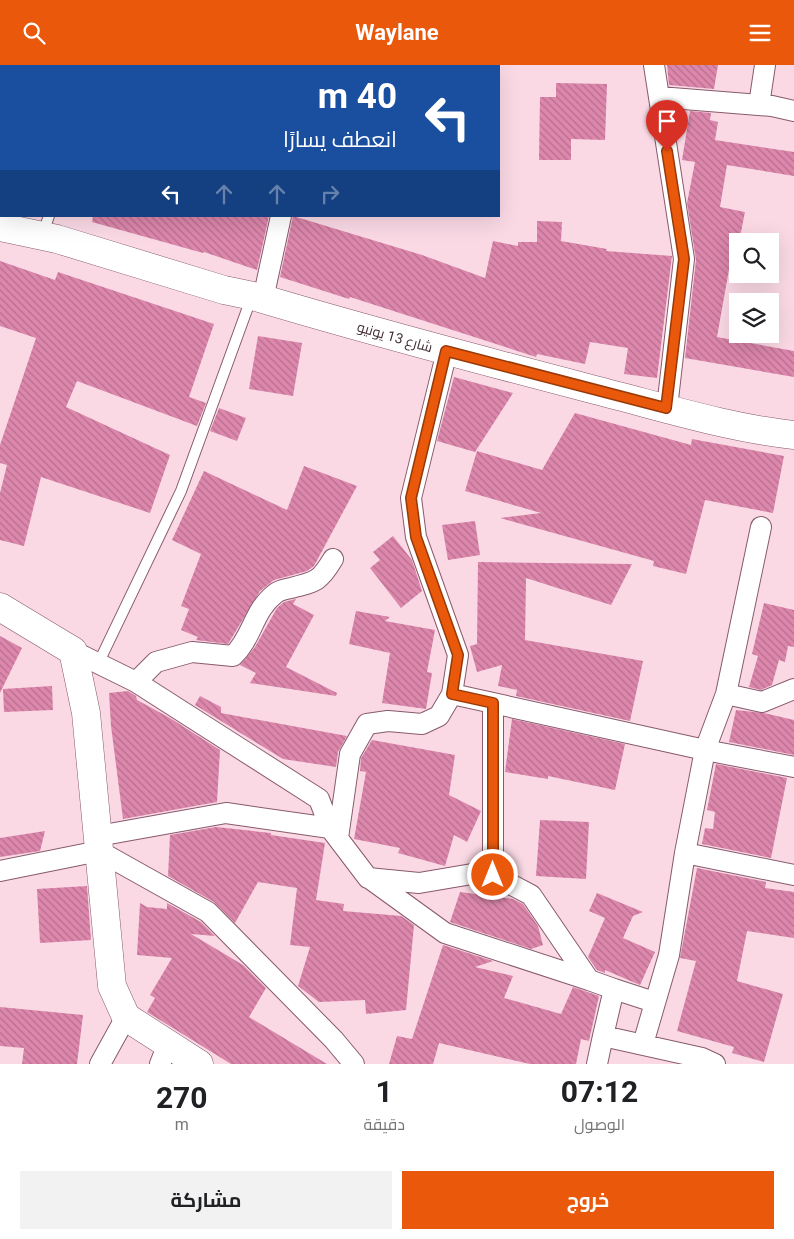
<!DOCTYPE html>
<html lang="ar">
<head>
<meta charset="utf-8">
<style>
	:root { --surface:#fff; --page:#f2f2f2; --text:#202124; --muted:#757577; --accent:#ea580c }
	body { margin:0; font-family:Roboto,Cairo,sans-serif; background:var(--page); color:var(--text); direction:rtl; height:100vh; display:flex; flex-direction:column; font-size:19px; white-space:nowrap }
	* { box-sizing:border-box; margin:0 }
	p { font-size:16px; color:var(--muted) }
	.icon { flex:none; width:28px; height:28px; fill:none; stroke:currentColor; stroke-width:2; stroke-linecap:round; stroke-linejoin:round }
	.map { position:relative; height:999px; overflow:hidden; direction:ltr }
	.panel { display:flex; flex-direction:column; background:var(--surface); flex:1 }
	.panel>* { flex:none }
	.banner { position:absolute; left:0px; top:0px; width:500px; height:152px; box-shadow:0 5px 20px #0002; direction:rtl; background:#1a4fa0; color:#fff; overflow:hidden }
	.tools { position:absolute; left:729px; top:168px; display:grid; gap:10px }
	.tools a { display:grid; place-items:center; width:50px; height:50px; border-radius:0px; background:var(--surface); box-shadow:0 5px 20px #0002; font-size:25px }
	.pin { position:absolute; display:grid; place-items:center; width:42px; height:42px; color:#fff; margin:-51px -21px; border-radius:50% 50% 50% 0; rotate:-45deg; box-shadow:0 0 5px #0007 }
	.pin .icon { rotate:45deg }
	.me { position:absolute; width:55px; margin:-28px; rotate:0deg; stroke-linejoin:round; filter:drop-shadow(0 0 4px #0008) }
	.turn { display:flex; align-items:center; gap:18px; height:105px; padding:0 20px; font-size:22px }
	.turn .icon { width:65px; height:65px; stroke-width:2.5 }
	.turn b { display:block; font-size:35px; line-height:42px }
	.lanes { display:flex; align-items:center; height:48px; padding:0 20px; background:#0003; justify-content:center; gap:25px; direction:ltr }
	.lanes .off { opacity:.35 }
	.eta { display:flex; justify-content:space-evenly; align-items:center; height:85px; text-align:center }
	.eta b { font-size:30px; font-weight:700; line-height:35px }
	.primary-button { display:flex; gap:10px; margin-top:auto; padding:10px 20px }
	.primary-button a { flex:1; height:58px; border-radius:0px; background:var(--accent); color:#fff; font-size:20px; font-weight:700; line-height:58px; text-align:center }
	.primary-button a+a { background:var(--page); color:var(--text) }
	header { display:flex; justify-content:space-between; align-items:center; height:65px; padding:0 20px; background:var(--accent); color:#fff; font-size:22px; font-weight:700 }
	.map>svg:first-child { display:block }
	.building { fill:url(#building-back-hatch) }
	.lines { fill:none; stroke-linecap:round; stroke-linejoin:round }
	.lane-casing { stroke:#885a6d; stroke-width:12 }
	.street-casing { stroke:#885a6d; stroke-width:22 }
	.secondary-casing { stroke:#885a6d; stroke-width:29 }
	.lane { stroke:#fff; stroke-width:10 }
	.street { stroke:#fff; stroke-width:20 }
	.secondary { stroke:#fff; stroke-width:28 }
	.route-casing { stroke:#983908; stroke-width:12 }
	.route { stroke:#ea580c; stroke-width:9 }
	.labels { text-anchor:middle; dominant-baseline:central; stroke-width:4.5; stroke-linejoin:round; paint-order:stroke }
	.street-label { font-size:14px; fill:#422e36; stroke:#fff }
</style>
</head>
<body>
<header><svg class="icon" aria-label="menu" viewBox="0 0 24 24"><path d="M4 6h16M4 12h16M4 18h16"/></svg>Waylane<svg class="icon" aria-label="search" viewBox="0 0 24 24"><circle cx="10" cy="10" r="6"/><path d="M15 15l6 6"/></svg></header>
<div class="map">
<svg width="794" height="999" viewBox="0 0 794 999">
	<defs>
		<pattern id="building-back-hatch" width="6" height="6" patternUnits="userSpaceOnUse" patternTransform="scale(1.25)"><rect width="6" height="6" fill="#dd87ac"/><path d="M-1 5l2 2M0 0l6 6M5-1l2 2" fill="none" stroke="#b56f8d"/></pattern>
	</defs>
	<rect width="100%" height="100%" fill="#fad9e5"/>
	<!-- building -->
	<path class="building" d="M667 0H718L714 24 669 20Z
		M556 18 607 19 605 75 571 74V95H539L540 32H556Z
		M690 46 711 48 710 55 718 57 715 75 794 87V111L727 100 720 142 745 147 738 182H733L717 272 794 286V312L685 293 696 195 687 138 695 97 682 95Z
		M93 151H269L257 205 204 187 203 188 92 157Z
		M293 151 422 190 485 213 493 176 518 181V177H537V156L562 157 561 176 607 184 606 186 672 191 657 313 624 309 628 283 590 277 585 299 537 289 536 292 350 232 349 234 280 212Z
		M0 196 55 215 58 207 214 259 189 332 206 338 197 361 77 316 66 342 170 390 150 448 41 412 24 481 0 475V428L7 400 0 398V380L36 273 0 261Z
		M258 271 302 278 293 331 249 324Z
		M454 312 513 328 475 387 437 376Z
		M219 343 246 353 237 376 210 366Z
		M575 348 691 380 692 374 784 391 773 448 705 435 686 509 653 501 654 496 500 453 541 448 465 426 477 386 542 405Z
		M304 401 357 421 314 501 307 506 274 515 260 526 228 579 196 575 198 572 181 565 189 544 181 541 201 489 172 475 204 406 287 445Z
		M475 456 480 490 448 495 442 460Z
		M393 471 412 495 422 526 401 543 370 503 380 495 373 487Z
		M478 497 632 499 611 540 526 513 525 575 643 596 630 656 516 631 517 625 498 621 502 600 477 607 470 581 477 579Z
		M296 534 293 539 314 550 286 602 337 628 336 631 250 618 256 608 240 600 255 582 277 543 284 537Z
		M764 538 794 545V582L788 581 785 597 779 595 772 620 761 625 749 622 758 591 752 589Z
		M356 546 390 552 385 556 435 565 427 607 432 608 426 644 382 638 390 588 349 579Z
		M0 571 22 583 0 628Z
		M52 621 53 645 4 647 3 624Z
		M128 626 136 631 137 635 170 653 220 685 217 737 123 754 111 661 109 628Z
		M200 631 221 642V648L347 671 338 687 336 702 283 694 195 640Z
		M736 645 764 648 794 655V690L729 677Z
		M512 654 625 679 615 725 548 711V714L505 707Z
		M372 675 455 690 449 730 481 746 467 777 454 770 445 801 398 788 400 783 354 774 366 707 360 706 361 693Z
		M716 699 787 713 771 793 702 779 705 763 713 764 715 747 707 745Z
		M540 755 589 757 586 814 536 811Z
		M216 762 271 768V770L325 778 316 835 344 839 343 846 401 851 414 860 406 945 366 949 365 935 319 937 298 921 310 882 290 880 297 823 258 817 235 858 214 837 168 811 170 770Z
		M45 766 40 786 0 792V773Z
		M697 803 766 817 765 823 794 827V873L747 866 737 916 783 929 764 997 732 988 734 982 677 966 696 896 680 893Z
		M87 821 91 875 40 878 37 824Z
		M460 827 513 834 523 839 538 861 543 880 531 884 450 857Z
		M597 828 643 847 633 851 623 873 655 887 640 920 605 905V908L597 905 588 892 605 853 589 846Z
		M140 838 147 842 167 844V838L201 857 215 871 191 869 243 900 266 923 249 952 327 999H231L147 947 155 933 150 930 172 893 137 890Z
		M443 880 493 896 475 902 513 911 504 933 561 949 573 922 599 931 589 976 581 974 576 999H530L439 978 433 999H389L397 971 412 974Z
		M0 942 83 950 77 999H22L24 983 0 981Z"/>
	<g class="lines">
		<!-- lane casing -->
		<g class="lane-casing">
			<path id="lane" d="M106 1 107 0
				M42 170 49 151
				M98 599 181 426 252 231"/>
		</g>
		<!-- street casing -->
		<g class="street-casing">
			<path id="street" d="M125 0 127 1
				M654 0 684 194 667 343
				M315 1 316 0
				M659 32 772 41 794 46
				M759 40 765 0
				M263 234 281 151
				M73 586 136 617 319 734 330 763 368 813 419 818 472 809 493 810 531 830 589 915 614 924 603 971 702 993 715 999
				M136 617 156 597 192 587 233 591C253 572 253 545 276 528 280 525 286 524 291 523 316 517 320 516 333 494
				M452 629 705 685 726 629 762 637 794 624
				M726 629 761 462
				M98 771 226 748 330 763
				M338 773 350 689 367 659 388 656 422 659 439 651 452 629 458 590 416 472 411 433 447 286
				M685 788 705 685 794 702
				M0 806 99 786 208 847 334 975 354 999
				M493 810V638
				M369 813 445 868 589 915
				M614 924 654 937
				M643 979 669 890 685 788 794 810
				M100 999 126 952
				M160 999 168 979
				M597 999 603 971"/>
		</g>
		<!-- secondary casing -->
		<g class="secondary-casing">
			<path id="secondary" d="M0 162 57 174 224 225 253 231C366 265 480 295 595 325 659 341 728 363 794 370
				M0 542 73 586 86 648 112 921 126 952 199 999"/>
		</g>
		<!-- lane -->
		<use href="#lane" class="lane"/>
		<!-- street -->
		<use href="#street" class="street"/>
		<!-- secondary -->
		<use href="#secondary" class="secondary"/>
	</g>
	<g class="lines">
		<!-- route casing -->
		<g class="route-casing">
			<path id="route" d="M493 810V638L452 629 458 590 416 472 411 433 446 286 666 343 684 194 667 86"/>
		</g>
		<!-- route -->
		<use href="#route" class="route"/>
	</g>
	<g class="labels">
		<!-- street labels -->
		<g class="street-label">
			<text transform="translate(395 272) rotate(16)">شارع 13 يونيو</text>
		</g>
	</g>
</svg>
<div class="tools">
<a><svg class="icon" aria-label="search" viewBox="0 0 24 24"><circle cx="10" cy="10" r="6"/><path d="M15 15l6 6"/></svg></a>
<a><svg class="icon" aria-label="layers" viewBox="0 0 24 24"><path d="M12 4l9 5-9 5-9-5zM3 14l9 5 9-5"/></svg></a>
</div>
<div class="pin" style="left:667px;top:86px;background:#d93025"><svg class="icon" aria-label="arrive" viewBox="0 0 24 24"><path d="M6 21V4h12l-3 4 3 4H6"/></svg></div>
<svg class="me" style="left:493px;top:810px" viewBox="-20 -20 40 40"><circle r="17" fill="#ea580c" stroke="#fff" stroke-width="3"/><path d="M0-11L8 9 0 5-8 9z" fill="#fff"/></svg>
<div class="banner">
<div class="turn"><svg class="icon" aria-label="left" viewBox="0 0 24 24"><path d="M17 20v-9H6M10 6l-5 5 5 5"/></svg><div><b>40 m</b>انعطف يسارًا</div></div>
<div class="lanes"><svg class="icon" aria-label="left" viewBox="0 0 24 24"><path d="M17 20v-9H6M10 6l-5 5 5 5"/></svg><svg class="icon off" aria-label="ahead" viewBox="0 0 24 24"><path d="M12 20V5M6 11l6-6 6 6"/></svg><svg class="icon off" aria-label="ahead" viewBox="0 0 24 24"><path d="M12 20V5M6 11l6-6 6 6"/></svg><svg class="icon off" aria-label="right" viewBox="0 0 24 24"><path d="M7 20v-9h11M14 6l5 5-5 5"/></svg></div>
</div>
</div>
<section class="panel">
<div class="eta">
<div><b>07:12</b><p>الوصول</p></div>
<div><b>1</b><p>دقيقة</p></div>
<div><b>270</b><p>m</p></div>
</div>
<div class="primary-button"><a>خروج</a><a>مشاركة</a></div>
</section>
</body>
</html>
